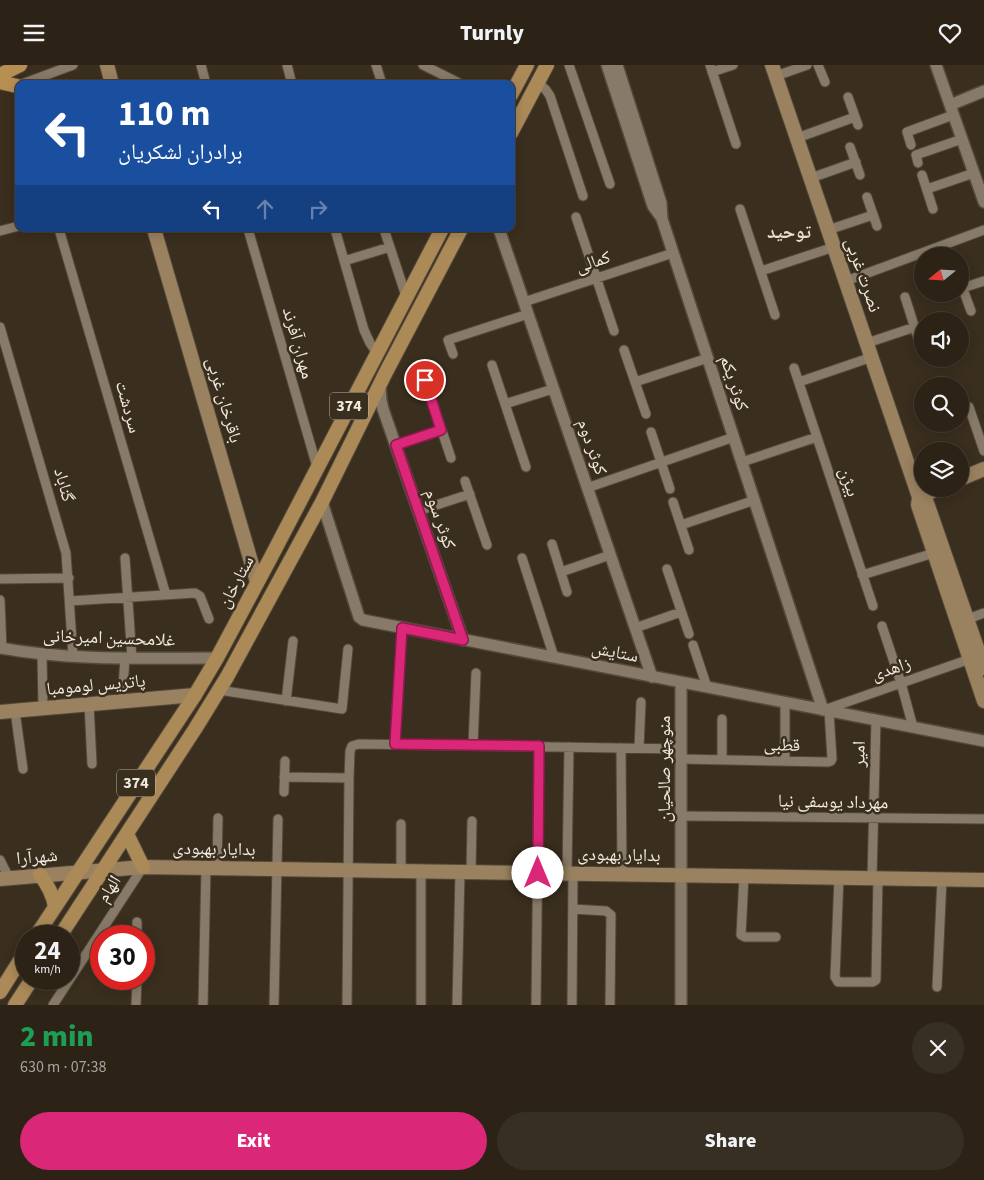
<!DOCTYPE html>
<html lang="en">
<head>
<meta charset="utf-8">
<style>
	:root { --surface:#2c2216; --page:#382f23; --text:#f1f3f6; --muted:#a6a4a1; --line:#483f35; --accent:#db2777 }
	body { margin:0; font-family:"Source Sans 3","Noto Naskh Arabic",sans-serif; background:var(--page); color:var(--text); height:100vh; display:flex; flex-direction:column; font-size:19px; white-space:nowrap }
	* { box-sizing:border-box; margin:0 }
	p { font-size:16px; color:var(--muted) }
	.icon { flex:none; width:28px; height:28px; fill:none; stroke:currentColor; stroke-width:2; stroke-linecap:round; stroke-linejoin:round }
	.map { position:relative; height:940px; overflow:hidden }
	.side { display:flex; flex-direction:column; background:var(--surface); flex:1 }
	.side>* { flex:none }
	.guide { position:absolute; left:15px; top:15px; width:500px; height:152px; border-radius:10px; box-shadow:0 2px 12px #0003,0 0 0 1px var(--line); background:#1a4fa0; color:#fff; overflow:hidden }
	.needle { width:32px; rotate:252deg }
	.buttons { position:absolute; left:914px; top:182px; display:grid; gap:10px }
	.buttons a { display:grid; place-items:center; width:55px; height:55px; border-radius:50%; background:var(--surface); box-shadow:0 2px 12px #0003,0 0 0 1px var(--line); font-size:25px }
	.speed { position:absolute; left:15px; top:860px; display:flex; gap:10px; font-size:25px; font-weight:700; text-align:center }
	.speed>* { display:grid; place-content:center; width:65px; height:65px; border-radius:50%; background:var(--surface); box-shadow:0 2px 12px #0003,0 0 0 1px var(--line); line-height:1 }
	.speed small { font-size:12px; font-weight:400 }
	.speed .limit { border:8px solid #d22; background:#fff; color:#111 }
	.pin { position:absolute; display:grid; place-items:center; width:42px; height:42px; color:#fff; margin:-21px; border:2px solid #fff; border-radius:50%; box-shadow:0 1px 5px #0007 }
	.me { position:absolute; width:55px; margin:-28px; rotate:0deg; stroke-linejoin:round; filter:drop-shadow(0 0 4px #0008) }
	.turn { display:flex; align-items:center; gap:18px; height:105px; padding:0 20px; font-size:22px }
	.turn .icon { width:65px; height:65px; stroke-width:2.5 }
	.turn b { display:block; font-size:35px; line-height:42px }
	.lanes { display:flex; align-items:center; height:48px; padding:0 20px; background:#0003; justify-content:center; gap:25px; direction:ltr }
	.lanes .off { opacity:.35 }
	.round { display:grid; place-items:center; flex:none; width:52px; height:52px; border-radius:26px; background:var(--page) }
	.summary { display:flex; align-items:center; justify-content:space-between; height:85px; padding:0 20px }
	h1 { font-size:30px; font-weight:800; line-height:38px; color:#1e9e55 }
	.cta { display:flex; gap:10px; margin-top:auto; padding:10px 20px }
	.cta a { flex:1; height:58px; border-radius:30px; background:var(--accent); color:#fff; font-size:20px; font-weight:800; line-height:58px; text-align:center }
	.cta a+a { background:var(--page); color:var(--text) }
	header { display:flex; justify-content:space-between; align-items:center; height:65px; padding:0 20px; background:var(--surface); font-size:22px; font-weight:800 }
	.map>svg:first-child { display:block }
	.lines { fill:none; stroke-linecap:round; stroke-linejoin:round }
	.minor-casing { stroke:#53493b; stroke-width:11 }
	.tertiary-casing { stroke:#53493b; stroke-width:14 }
	.secondary-casing { stroke:#53493b; stroke-width:16 }
	.primary-casing { stroke:#53493b; stroke-width:16 }
	.trunk-casing { stroke:#53493b; stroke-width:16 }
	.minor { stroke:#877a68; stroke-width:9 }
	.tertiary { stroke:#877a68; stroke-width:11 }
	.secondary { stroke:#9a8260; stroke-width:14 }
	.primary { stroke:#ac8a58; stroke-width:14 }
	.trunk { stroke:#b88f53; stroke-width:14 }
	.route-casing { stroke:#8e194d; stroke-width:12 }
	.route { stroke:#db2777; stroke-width:9 }
	.labels { text-anchor:middle; dominant-baseline:central; stroke-width:5; stroke-linejoin:round; paint-order:stroke }
	.shield { fill:#3a2e1e; stroke:#bab2a6; stroke-width:1 }
	.shield-label { font-size:16px; font-weight:bold; fill:#f1eae0 }
	.street-label { font-size:18px; fill:#f1eae0; stroke:#3a2e1e }
	.neighbourhood-label { font-size:19px; font-weight:bold; fill:#ebdcc8; stroke:#3a2e1e }
</style>
</head>
<body>
<header><svg class="icon" aria-label="menu" viewBox="0 0 24 24"><path d="M4 6h16M4 12h16M4 18h16"/></svg>Turnly<svg class="icon" aria-label="heart" viewBox="0 0 24 24"><path d="M12 20l-8-8c-3-5 5-10 8-4 3-6 11-1 8 4z"/></svg></header>
<div class="map">
<svg width="984" height="940" viewBox="0 0 984 940">
	<rect width="100%" height="100%" fill="#3a2e1e"/>
	<g class="lines">
		<!-- minor casing -->
		<g class="minor-casing">
			<path id="minor" d="M201 0 206 19
				M287 0 292 19
				M376 0 382 19
				M423 0 461 19
				M569 0 610 119
				M710 0 736 79
				M818 0 825 17
				M712 7 733 0
				M776 11 807 0
				M538 18 546 25 550 31 583 131
				M22 19 73 0
				M848 32 858 60
				M797 73 855 52
				M911 80 907 67 953 50
				M850 82 860 110
				M918 98 916 90 962 74
				M922 110 933 144
				M811 113 856 97
				M927 124 974 108
				M867 132 877 161
				M740 144 775 250
				M576 152 614 266
				M59 164 166 530
				M248 164 317 402
				M335 164 364 265 370 278 377 288
				M384 164 406 231
				M828 165 873 150
				M0 166 19 161
				M344 196 390 182
				M761 206 834 182
				M846 216 984 165
				M960 216 971 246
				M962 223 984 216
				M905 232 919 276
				M524 237 673 188
				M0 262 66 488 73 591
				M867 278 915 262
				M624 285 646 349
				M453 289 448 275 528 249
				M492 300 526 402
				M794 303 873 541
				M425 315 451 393
				M635 317 708 293
				M799 317 872 292
				M505 339 553 324
				M969 342 984 386
				M651 367 670 424
				M396 380 441 365
				M742 397 817 372
				M465 416 487 480
				M587 423 734 372
				M673 437 689 485
				M418 446 470 429
				M681 460 755 435
				M552 479 567 527
				M125 493 132 594
				M522 493 554 592
				M667 504 689 569
				M561 507 610 490
				M862 510 934 488
				M0 514 69 513
				M0 535 2 584
				M70 536 195 528 200 531 209 554
				M968 554 984 548
				M882 561 901 618 913 662
				M635 563 681 547
				M693 580 707 622
				M42 589 43 643
				M219 625 342 644 348 584
				M286 636 293 576
				M122 637 125 593
				M89 639 92 699
				M824 645 970 594
				M15 646 23 704
				M395 679 402 563
				M473 680 476 608
				M621 683 622 809
				M639 683 641 637
				M681 694 828 697 831 696 832 694 829 646
				M722 695V654
				M785 696V637
				M284 712 349 713
				M284 727 285 696
				M681 751 984 754
				M401 759V806
				M0 795 9 813
				M217 803 218 753
				M471 807 472 756
				M567 808 569 682
				M744 811 741 870 745 872H776
				M839 812 835 912 838 917H873L876 915 878 813
				M872 813 876 655
				M573 844 606 846 611 850 610 940
				M137 871V857
				M937 922 942 814
				M53 940 143 802
				M136 940 137 914
				M203 940 206 803
				M274 940 278 754
				M347 940 349 713 350 686 352 681 359 679 681 684
				M421 940V806
				M457 940 460 807
				M536 940 539 681
				M572 940 573 809"/>
		</g>
		<!-- tertiary casing -->
		<g class="tertiary-casing">
			<path id="tertiary" d="M607 0 653 141 661 152
				M617 0 661 138 662 154 823 645
				M936 0 984 137
				M950 40 984 26
				M499 164 652 612
				M380 321 381 335 383 344 463 575
				M322 437 359 552 363 555 984 676
				M0 583C71 596 145 593 217 593
				M681 940V617"/>
		</g>
		<!-- secondary casing -->
		<g class="secondary-casing">
			<path id="secondary" d="M107 0 112 19
				M772 0 919 432 918 440 984 636
				M154 164 257 517
				M960 414 984 404
				M919 432 937 424
				M926 437 927 438 984 603
				M0 647 195 630
				M0 814 143 802 984 815"/>
		</g>
		<!-- primary casing -->
		<g class="primary-casing">
			<path id="primary" d="M511 30 527 0
				M511 68 547 0
				M127 769 143 802
				M40 810C48 820 53 829 55 842
				M36 871 195 630 217 593 270 494 442 164
				M60 871 195 664 227 612 322 437 385 309 461 164
				M0 927 26 886
				M15 940 32 914"/>
		</g>
		<!-- trunk casing -->
		<g class="trunk-casing">
			<path id="trunk" d="M0 10 20 0
				M0 17 17 21"/>
		</g>
		<!-- minor -->
		<use href="#minor" class="minor"/>
		<!-- tertiary -->
		<use href="#tertiary" class="tertiary"/>
		<!-- secondary -->
		<use href="#secondary" class="secondary"/>
		<!-- primary -->
		<use href="#primary" class="primary"/>
		<!-- trunk -->
		<use href="#trunk" class="trunk"/>
	</g>
	<g class="lines">
		<!-- route casing -->
		<g class="route-casing">
			<path id="route" d="M425 315 441 365 396 380 463 575 402 563 395 679 539 681 538 808"/>
		</g>
		<!-- route -->
		<use href="#route" class="route"/>
	</g>
	<g class="labels">
		<!-- shield labels -->
		<g class="shield">
			<rect x="330" y="327.5" width="38" height="27" rx="4"/>
			<rect x="117" y="704.5" width="38" height="27" rx="4"/>
		</g>
		<g class="shield-label">
			<text x="349" y="341">374</text>
			<text x="136" y="718">374</text>
		</g>
		<!-- street labels -->
		<g class="street-label">
			<text transform="translate(593 197) rotate(-18)">کمالی</text>
			<text transform="translate(863 210) rotate(71)">نصرت غربی</text>
			<text transform="translate(298 278) rotate(74)">مهران آفرند</text>
			<text transform="translate(734 318) rotate(72)">کوثر یکم</text>
			<text transform="translate(224 335) rotate(74)">باقرخان غربی</text>
			<text transform="translate(128 342) rotate(74)">سردشت</text>
			<text transform="translate(592 382) rotate(71)">کوثر دوم</text>
			<text transform="translate(849 417) rotate(72)">بیژن</text>
			<text transform="translate(64 420) rotate(74)">گناباد</text>
			<text transform="translate(440 454) rotate(71)">کوثر سوم</text>
			<text transform="translate(236 517) rotate(-62)">ستارخان</text>
			<text transform="translate(109 573) rotate(2)">غلامحسین امیرخانی</text>
			<text transform="translate(615 587) rotate(11)">ستایش</text>
			<text transform="translate(891 604) rotate(-19)">زاهدی</text>
			<text transform="translate(96 620) rotate(-5)">پاتریس لومومبا</text>
			<text transform="translate(782 680) rotate(2)">قطبی</text>
			<text transform="translate(859 689) rotate(-89)">امیر</text>
			<text transform="translate(664 704) rotate(-90)">منوچهر صالحیان</text>
			<text transform="translate(833 737) rotate(1)">مهرداد یوسفی نیا</text>
			<text transform="translate(214 784) rotate(1)">بدایار بهبودی</text>
			<text transform="translate(619 790) rotate(1)">بدایار بهبودی</text>
			<text transform="translate(37 792) rotate(-5)">شهرآرا</text>
			<text transform="translate(109 824) rotate(-57)">الهام</text>
		</g>
		<!-- neighbourhood labels -->
		<g class="neighbourhood-label">
			<text x="789" y="167">توحید</text>
		</g>
	</g>
</svg>
<div class="buttons">
<a><svg class="needle" viewBox="-14 -14 28 28"><path d="M0-13l5 13h-10z" fill="#e53935"/><path d="M0 13l5-13h-10z" fill="#a6a4a1"/></svg></a>
<a><svg class="icon" aria-label="sound" viewBox="0 0 24 24"><path d="M4 9h4l5-4v14l-5-4H4zM17 9q2 3 0 6"/></svg></a>
<a><svg class="icon" aria-label="search" viewBox="0 0 24 24"><circle cx="10" cy="10" r="6"/><path d="M15 15l6 6"/></svg></a>
<a><svg class="icon" aria-label="layers" viewBox="0 0 24 24"><path d="M12 4l9 5-9 5-9-5zM3 14l9 5 9-5"/></svg></a>
</div>
<div class="speed"><div>24<small>km/h</small></div><div class="limit">30</div></div>
<div class="pin" style="left:425px;top:315px;background:#d93025"><svg class="icon" aria-label="arrive" viewBox="0 0 24 24"><path d="M6 21V4h12l-3 4 3 4H6"/></svg></div>
<svg class="me" style="left:538px;top:808px" viewBox="-20 -20 40 40"><circle r="19" fill="#fff"/><path d="M0-13L10 11 0 6-10 11z" fill="#db2777"/></svg>
<div class="guide">
<div class="turn"><svg class="icon" aria-label="left" viewBox="0 0 24 24"><path d="M17 20v-9H6M10 6l-5 5 5 5"/></svg><div><b>110 m</b>برادران لشکریان</div></div>
<div class="lanes"><svg class="icon" aria-label="left" viewBox="0 0 24 24"><path d="M17 20v-9H6M10 6l-5 5 5 5"/></svg><svg class="icon off" aria-label="ahead" viewBox="0 0 24 24"><path d="M12 20V5M6 11l6-6 6 6"/></svg><svg class="icon off" aria-label="right" viewBox="0 0 24 24"><path d="M7 20v-9h11M14 6l5 5-5 5"/></svg></div>
</div>
</div>
<section class="side">
<div class="summary"><div><h1>2 min</h1><p>630 m · 07:38</p></div><a class="round"><svg class="icon" aria-label="close" viewBox="0 0 24 24"><path d="M6 6l12 12M18 6L6 18"/></svg></a></div>
<div class="cta"><a>Exit</a><a>Share</a></div>
</section>
</body>
</html>
